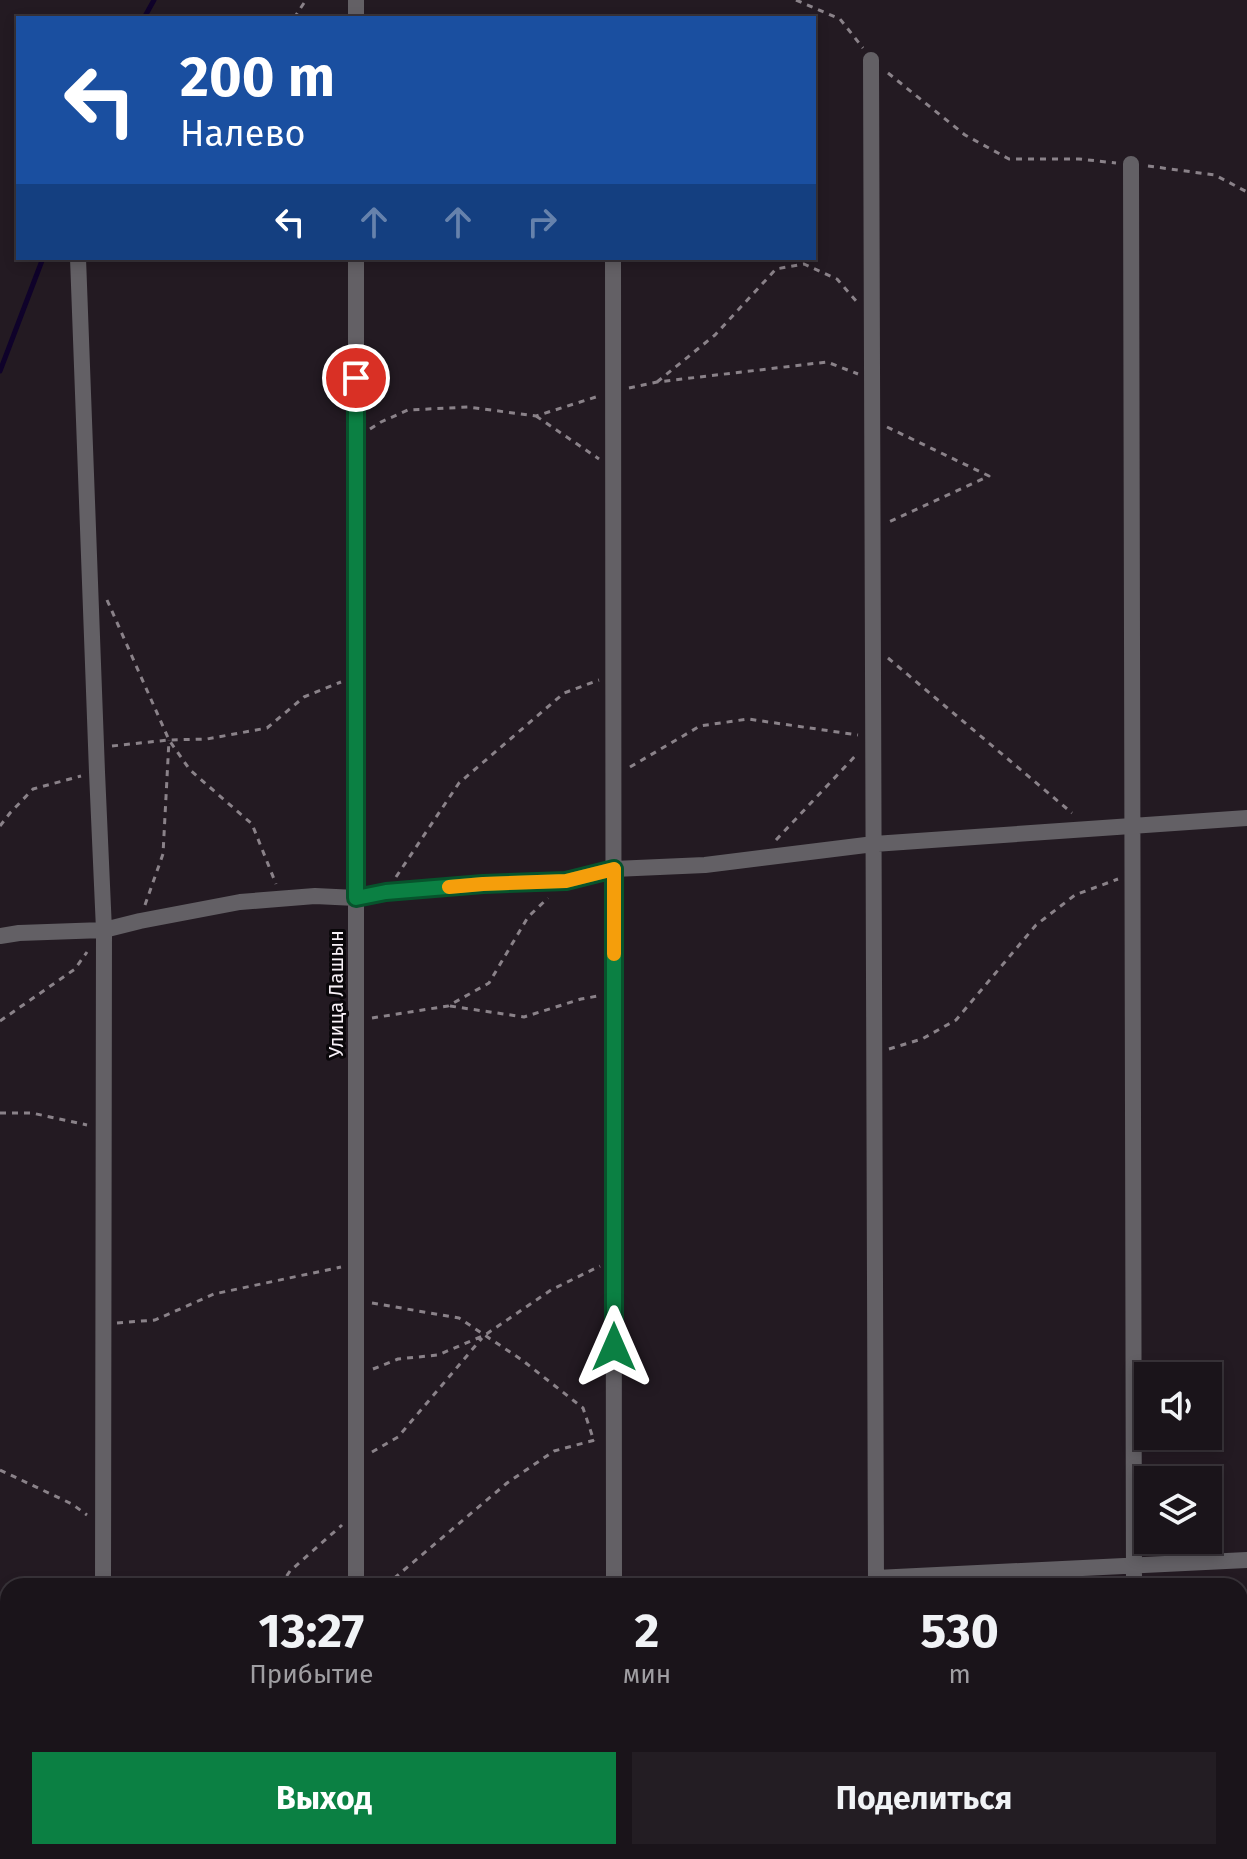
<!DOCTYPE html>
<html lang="ru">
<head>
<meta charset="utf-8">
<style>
	:root { --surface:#1a141a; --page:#231d23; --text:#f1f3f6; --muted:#9f9ea2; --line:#383339; --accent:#0b8043 }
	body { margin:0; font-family:"Fira Sans",sans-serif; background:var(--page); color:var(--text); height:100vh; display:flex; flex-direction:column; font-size:30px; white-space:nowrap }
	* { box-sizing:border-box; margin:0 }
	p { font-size:26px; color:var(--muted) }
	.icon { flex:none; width:44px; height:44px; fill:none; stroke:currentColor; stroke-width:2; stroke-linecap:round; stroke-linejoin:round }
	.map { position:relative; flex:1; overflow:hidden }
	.sheet { position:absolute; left:0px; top:1578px; width:1248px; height:282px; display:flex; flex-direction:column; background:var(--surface); border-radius:24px 24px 0 0; box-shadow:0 4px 12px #0003,0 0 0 2px var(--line) }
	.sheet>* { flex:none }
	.banner { position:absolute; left:16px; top:16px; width:800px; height:244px; border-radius:0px; box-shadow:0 4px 12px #0003,0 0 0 2px var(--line); background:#1a4fa0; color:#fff; overflow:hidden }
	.fabs { position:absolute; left:1134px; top:1362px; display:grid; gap:16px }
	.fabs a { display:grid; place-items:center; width:88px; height:88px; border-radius:0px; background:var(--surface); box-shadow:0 4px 12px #0003,0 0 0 2px var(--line); font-size:40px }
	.pin { position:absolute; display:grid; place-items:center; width:68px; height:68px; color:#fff; margin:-34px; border:4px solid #fff; border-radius:50%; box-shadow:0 2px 8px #0007 }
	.me { position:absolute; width:88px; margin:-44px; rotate:0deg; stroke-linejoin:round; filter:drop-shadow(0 0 6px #0008) }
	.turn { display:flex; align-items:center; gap:28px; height:168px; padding:0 32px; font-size:36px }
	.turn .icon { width:104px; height:104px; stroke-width:2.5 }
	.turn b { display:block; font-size:56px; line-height:68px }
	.lanes { display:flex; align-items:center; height:76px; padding:0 32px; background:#0003; justify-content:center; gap:40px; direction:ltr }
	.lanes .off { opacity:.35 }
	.eta { display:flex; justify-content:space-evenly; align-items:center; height:136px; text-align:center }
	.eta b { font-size:48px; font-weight:700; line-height:56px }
	.cta { display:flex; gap:16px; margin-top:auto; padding:16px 32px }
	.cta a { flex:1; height:92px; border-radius:0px; background:var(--accent); color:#fff; font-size:32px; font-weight:700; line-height:92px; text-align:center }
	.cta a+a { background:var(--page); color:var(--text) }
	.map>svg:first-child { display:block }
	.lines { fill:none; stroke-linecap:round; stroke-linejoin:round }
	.stream { stroke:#0f022a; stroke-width:5 }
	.path { stroke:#8a8289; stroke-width:3; stroke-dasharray:6 6; stroke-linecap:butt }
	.minor { stroke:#636065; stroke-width:16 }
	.route-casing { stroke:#07532c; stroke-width:20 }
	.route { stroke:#0b8043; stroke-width:14 }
	.slow { stroke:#f59e0b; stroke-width:14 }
	.labels { text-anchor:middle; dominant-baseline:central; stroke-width:6; stroke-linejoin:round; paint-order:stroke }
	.street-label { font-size:20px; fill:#f9f2f8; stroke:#0a070a }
</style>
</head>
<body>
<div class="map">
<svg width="1247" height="1859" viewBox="0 0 1247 1859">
	<rect width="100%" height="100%" fill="#231a22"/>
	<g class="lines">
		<!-- stream -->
		<path class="stream" d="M144 18 154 0
			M0 371 43 258"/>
		<!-- path -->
		<path class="path" d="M796 0 840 19 863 48
			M294 18 306 0
			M888 73 965 135 1009 159H1079L1116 163
			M1148 166 1215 175 1247 192
			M657 382 715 335 776 269 804 264 837 279 857 302
			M629 388 657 382 827 362 858 374
			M536 416 599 459
			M887 427 989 476 889 522
			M370 429 381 422 408 410 468 407 536 416 599 396
			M107 600 169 740 190 770 252 824 276 884
			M888 658 1072 813
			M112 746 169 740 207 739 267 728 304 697 341 682
			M630 767 700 726 748 719 858 735
			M0 826 10 813 33 789 81 776
			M776 840 858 753
			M396 877 459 783 564 693 599 680
			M145 905 163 854 169 740
			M450 1006 524 1017 581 999 598 996
			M372 1018 448 1006 489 983 528 917 548 898
			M0 1021 75 969 87 952
			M889 1049 922 1039 956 1020 1036 925 1075 895 1118 879
			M0 1113H32L87 1125
			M372 1303 459 1318 522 1360 583 1408 594 1441
			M117 1323 155 1320 214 1294 341 1267
			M373 1369 398 1359 438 1355 485 1335 551 1290 600 1266
			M372 1452 398 1437 482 1338
			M0 1470 72 1504 87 1515
			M280 1586 290 1571 342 1525
			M385 1586 507 1483 554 1451 595 1440
			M1185 1586 1193 1579
			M1240 1795 1247 1787
			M1207 1859 1211 1852"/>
		<!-- minor -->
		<path class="minor" d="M356 0V18
			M871 60 876 1586
			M1131 164 1134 1586
			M78 258 97 772 104 930 103 1586
			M356 258V1586
			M613 258 614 1586
			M0 936 19 933 104 930 140 921 240 902 315 896 356 898 386 892 483 884 566 881 614 869 705 865 874 844 1247 818
			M876 1578 1247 1560
			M0 1664 8 1663
			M357 1852V1859
			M614 1852V1859
			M877 1852V1859
			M1137 1852V1859
			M97 1859V1852"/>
	</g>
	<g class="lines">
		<!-- route casing -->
		<g class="route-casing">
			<path id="route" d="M356 378V898L386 892 483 884 566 881 614 869V1347"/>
		</g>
		<!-- route -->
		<use href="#route" class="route"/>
		<!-- slow -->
		<path class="slow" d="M449 887 483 884 566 881 614 869V954"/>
	</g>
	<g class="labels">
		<!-- street labels -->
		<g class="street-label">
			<text transform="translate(336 994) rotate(-90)">Улица Лашын</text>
		</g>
	</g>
</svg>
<div class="fabs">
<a><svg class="icon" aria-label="sound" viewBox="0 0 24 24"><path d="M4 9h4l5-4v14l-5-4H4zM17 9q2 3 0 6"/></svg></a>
<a><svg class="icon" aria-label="layers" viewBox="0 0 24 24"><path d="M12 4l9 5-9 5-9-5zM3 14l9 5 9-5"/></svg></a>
</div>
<div class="pin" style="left:356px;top:378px;background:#d93025"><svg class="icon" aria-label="arrive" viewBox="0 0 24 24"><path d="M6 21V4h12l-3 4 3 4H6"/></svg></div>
<svg class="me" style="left:614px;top:1347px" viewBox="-20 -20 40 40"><path d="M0-17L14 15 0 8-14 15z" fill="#0b8043" stroke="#fff" stroke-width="4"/></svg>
<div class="banner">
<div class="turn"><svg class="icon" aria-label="left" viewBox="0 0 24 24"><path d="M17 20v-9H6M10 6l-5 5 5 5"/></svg><div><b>200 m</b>Налево</div></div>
<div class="lanes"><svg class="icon" aria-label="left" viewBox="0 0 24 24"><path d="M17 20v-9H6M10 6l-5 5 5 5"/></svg><svg class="icon off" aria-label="ahead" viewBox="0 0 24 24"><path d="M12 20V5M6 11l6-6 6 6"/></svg><svg class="icon off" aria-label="ahead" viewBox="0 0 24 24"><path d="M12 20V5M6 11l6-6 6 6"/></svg><svg class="icon off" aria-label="right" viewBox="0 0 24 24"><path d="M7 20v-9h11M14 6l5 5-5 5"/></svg></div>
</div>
<section class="sheet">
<div class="eta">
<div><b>13:27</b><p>Прибытие</p></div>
<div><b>2</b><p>мин</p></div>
<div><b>530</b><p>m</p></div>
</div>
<div class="cta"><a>Выход</a><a>Поделиться</a></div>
</section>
</div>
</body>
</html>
